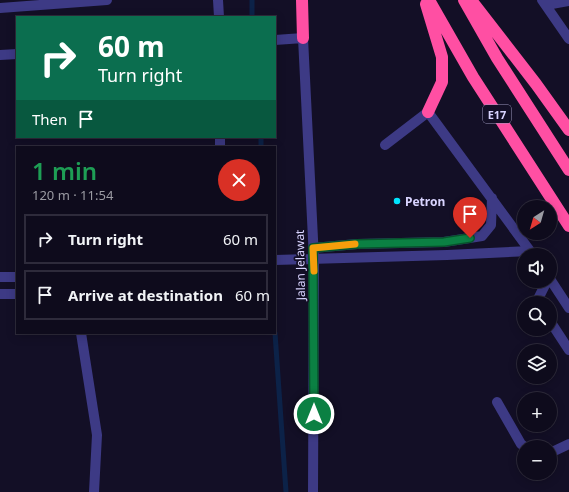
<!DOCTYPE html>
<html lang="en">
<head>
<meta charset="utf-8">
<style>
	:root { --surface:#0e0b1c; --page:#1c1929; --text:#f1f3f6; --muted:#9b9ba3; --line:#2e2b3b }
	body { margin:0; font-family:"Noto Sans",sans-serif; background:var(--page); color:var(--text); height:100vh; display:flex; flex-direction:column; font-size:15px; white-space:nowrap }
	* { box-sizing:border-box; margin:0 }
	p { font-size:13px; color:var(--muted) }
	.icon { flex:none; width:22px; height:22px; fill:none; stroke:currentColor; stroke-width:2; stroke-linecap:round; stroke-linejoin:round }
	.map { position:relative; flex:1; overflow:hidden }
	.drawer { position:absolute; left:16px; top:146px; width:260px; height:188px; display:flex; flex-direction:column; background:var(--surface); border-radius:0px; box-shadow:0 2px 10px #0003,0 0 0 1px var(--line) }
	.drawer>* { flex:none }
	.banner { position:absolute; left:16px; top:16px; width:260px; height:122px; border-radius:0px; box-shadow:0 2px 10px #0003,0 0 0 1px var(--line); background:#0b6e4f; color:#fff; overflow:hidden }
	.needle { width:26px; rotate:217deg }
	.tools { position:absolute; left:517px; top:200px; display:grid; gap:8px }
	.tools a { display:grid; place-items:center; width:40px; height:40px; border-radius:50%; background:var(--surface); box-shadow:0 2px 10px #0003,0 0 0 1px var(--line); font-size:20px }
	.pin { position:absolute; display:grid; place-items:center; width:34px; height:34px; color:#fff; margin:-41px -17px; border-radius:50% 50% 50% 0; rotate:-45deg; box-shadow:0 0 4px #0007 }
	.pin .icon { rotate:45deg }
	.me { position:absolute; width:44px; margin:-22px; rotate:0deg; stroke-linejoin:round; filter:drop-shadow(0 0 3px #0008) }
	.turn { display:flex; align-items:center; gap:14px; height:84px; padding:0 16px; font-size:18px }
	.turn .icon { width:52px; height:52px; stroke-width:2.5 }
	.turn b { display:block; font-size:28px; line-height:34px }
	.then { display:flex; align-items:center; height:38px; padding:0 16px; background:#0003; gap:8px; font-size:15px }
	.round { display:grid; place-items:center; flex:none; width:42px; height:42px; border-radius:21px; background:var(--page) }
	.summary { display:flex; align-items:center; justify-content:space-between; height:68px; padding:0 16px }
	h1 { font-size:24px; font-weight:600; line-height:30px; color:#1e9e55 }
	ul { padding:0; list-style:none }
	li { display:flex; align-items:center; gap:12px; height:50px; margin:0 8px 6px; padding:0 8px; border:2px solid var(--line); border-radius:0px }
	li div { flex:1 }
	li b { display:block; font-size:15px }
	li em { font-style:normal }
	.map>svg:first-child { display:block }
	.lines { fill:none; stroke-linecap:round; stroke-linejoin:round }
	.stream { stroke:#0c2248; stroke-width:5 }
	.minor { stroke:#3d3a85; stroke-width:10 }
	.highway { stroke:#ff4fa3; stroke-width:12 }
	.route-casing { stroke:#07532c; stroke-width:10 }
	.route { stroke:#0b8043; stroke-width:7 }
	.slow { stroke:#f59e0b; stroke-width:7 }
	.poi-dot { fill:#00e5ff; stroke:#130f26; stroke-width:1.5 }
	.labels { text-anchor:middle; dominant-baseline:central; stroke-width:3.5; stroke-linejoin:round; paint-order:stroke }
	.shield { fill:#130f26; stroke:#9e99be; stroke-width:1 }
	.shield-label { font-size:11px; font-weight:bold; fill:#d9d4ff }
	.poi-label { font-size:12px; font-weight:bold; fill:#d9d4ff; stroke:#130f26; text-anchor:start }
	.street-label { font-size:12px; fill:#d9d4ff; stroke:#130f26 }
</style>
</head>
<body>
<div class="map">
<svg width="569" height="492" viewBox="0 0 569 492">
	<rect width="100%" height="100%" fill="#130f26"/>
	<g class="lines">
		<!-- stream -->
		<path class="stream" d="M252 0V17
			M261 137V147
			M275 333 286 492"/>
		<!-- minor -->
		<path class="minor" d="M218 0 219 17
			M542 0 569 39
			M546 5 569 1
			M0 8 107 0
			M275 40 303 38 314 259 313 492
			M0 55 17 54
			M220 137V147
			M385 145 428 112 533 255
			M313 248 357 244 444 242 482 236 491 225 492 198
			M275 260 447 255 530 251
			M0 277H17
			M550 279 569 308
			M0 294H17
			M538 303 537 301 547 281
			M550 321 569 350
			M81 333 97 435 94 492
			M497 402 521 444 525 447
			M550 453 569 444"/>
		<!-- highway -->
		<path class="highway" d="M302 0 303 38
			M429 0 473 77 569 226
			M464 0 497 58 569 170
			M471 0 536 84 569 130
			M426 4 442 57V82L428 112"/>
	</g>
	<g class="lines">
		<!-- route casing -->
		<g class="route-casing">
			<path id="route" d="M314 414 313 248 357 244 444 242 470 238"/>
		</g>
		<!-- route -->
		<use href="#route" class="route"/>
		<!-- slow -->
		<path class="slow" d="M314 271 313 248 355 244"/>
	</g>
	<!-- markers -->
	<circle class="poi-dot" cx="397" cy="201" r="4"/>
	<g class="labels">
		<!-- shield labels -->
		<rect class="shield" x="483" y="105" width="28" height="18" rx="3"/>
		<g class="shield-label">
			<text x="497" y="114">E17</text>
		</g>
		<!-- poi labels -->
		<g class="poi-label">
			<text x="405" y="201">Petron</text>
		</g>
		<!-- street labels -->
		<g class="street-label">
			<text transform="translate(300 265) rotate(-91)">Jalan Jelawat</text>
		</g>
	</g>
</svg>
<div class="tools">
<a><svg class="needle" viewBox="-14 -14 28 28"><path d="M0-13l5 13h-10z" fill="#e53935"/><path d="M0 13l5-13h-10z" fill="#9b9ba3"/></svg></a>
<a><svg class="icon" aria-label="sound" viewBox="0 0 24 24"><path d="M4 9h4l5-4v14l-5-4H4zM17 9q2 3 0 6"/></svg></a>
<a><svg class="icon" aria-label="search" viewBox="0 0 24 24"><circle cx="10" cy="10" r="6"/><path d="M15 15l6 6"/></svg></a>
<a><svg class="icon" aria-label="layers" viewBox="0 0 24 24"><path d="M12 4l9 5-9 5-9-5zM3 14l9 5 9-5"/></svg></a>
<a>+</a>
<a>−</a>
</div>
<div class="pin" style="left:470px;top:238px;background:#d93025"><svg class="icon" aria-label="arrive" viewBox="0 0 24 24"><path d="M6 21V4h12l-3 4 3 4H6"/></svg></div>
<svg class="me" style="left:314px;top:414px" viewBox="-20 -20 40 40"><circle r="17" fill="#0b8043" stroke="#fff" stroke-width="3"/><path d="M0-11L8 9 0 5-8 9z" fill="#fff"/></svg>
<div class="banner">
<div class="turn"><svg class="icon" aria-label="right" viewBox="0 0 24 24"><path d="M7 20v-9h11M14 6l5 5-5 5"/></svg><div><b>60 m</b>Turn right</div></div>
<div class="then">Then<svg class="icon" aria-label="arrive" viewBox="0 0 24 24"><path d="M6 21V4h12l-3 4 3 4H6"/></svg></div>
</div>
<section class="drawer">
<div class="summary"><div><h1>1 min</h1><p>120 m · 11:54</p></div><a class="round" style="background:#d93025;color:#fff"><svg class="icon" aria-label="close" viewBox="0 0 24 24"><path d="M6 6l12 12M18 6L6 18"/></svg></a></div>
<ul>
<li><svg class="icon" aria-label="right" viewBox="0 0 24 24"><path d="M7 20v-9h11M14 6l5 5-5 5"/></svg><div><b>Turn right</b></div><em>60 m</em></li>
<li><svg class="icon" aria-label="arrive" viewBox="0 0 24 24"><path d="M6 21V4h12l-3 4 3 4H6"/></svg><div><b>Arrive at destination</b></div><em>60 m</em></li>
</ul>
</section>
</div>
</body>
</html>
